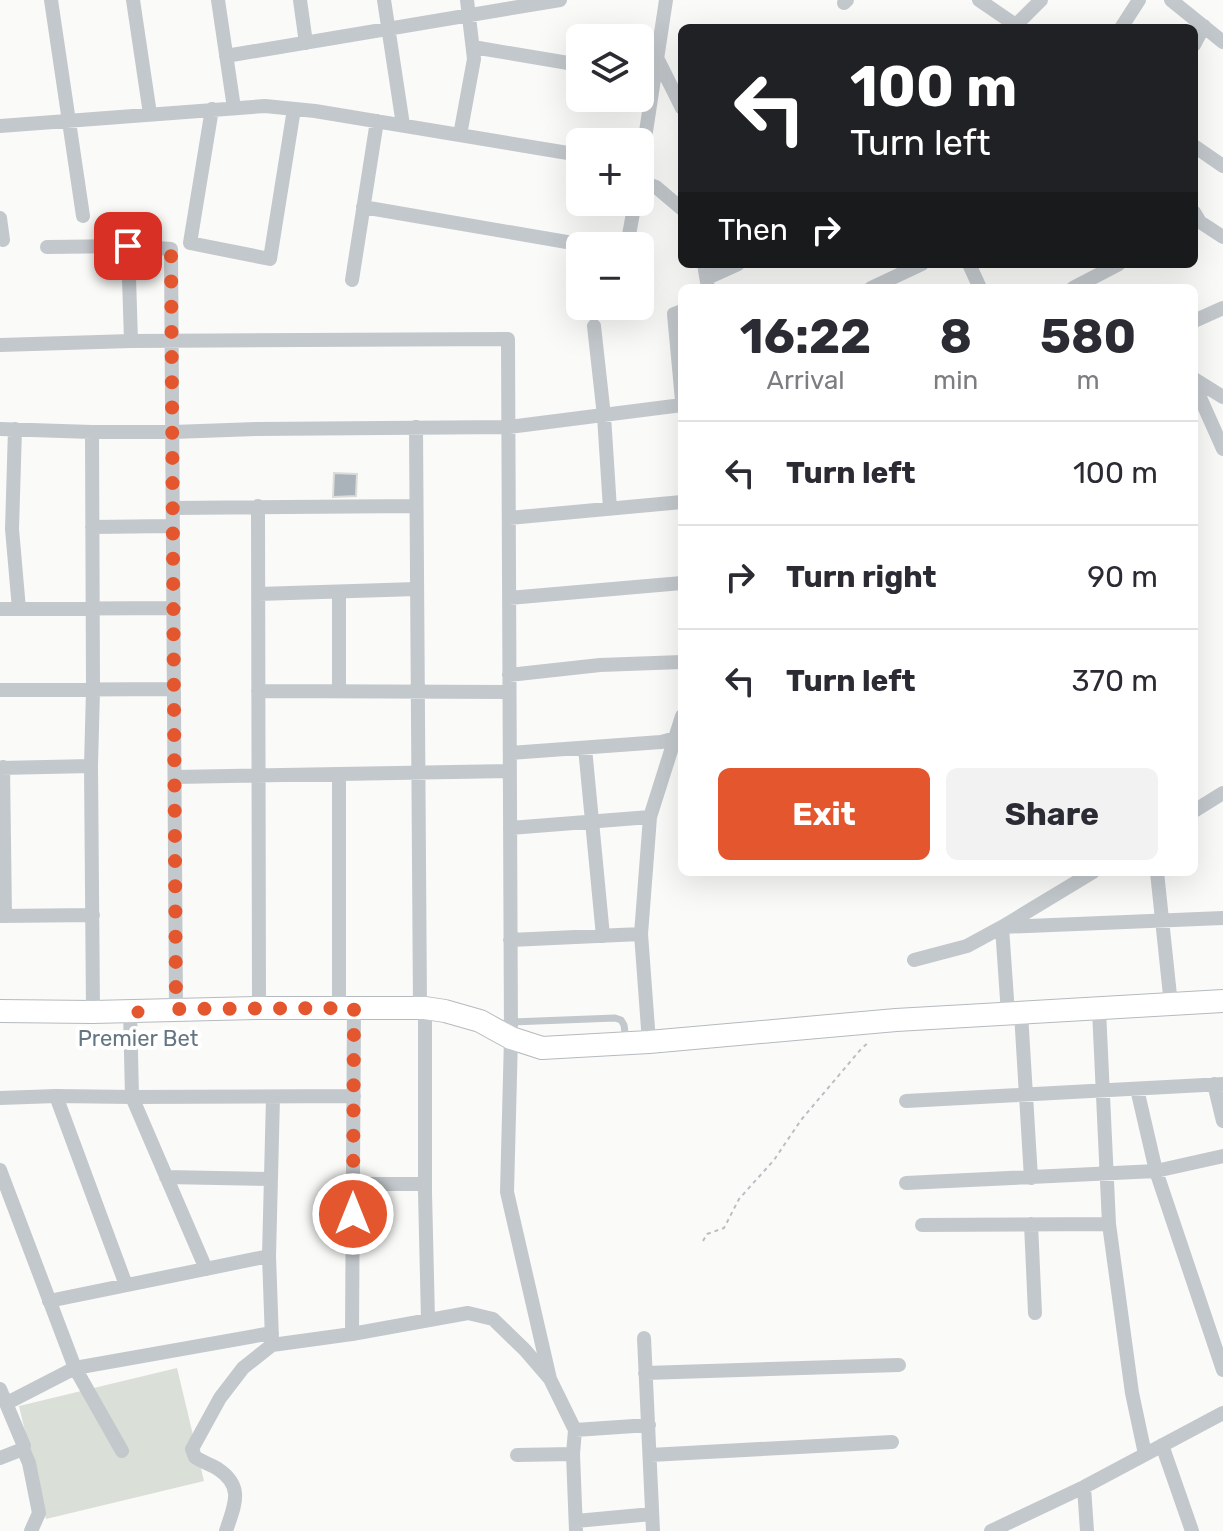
<!DOCTYPE html>
<html lang="en">
<head>
<meta charset="utf-8">
<style>
	:root { --surface:#fff; --page:#f2f2f3; --text:#2b2b33; --muted:#7c7c81; --line:#e1e1e2; --accent:#e4572e }
	body { margin:0; font-family:Rubik,sans-serif; background:var(--page); color:var(--text); height:100vh; display:flex; flex-direction:column; font-size:30px; white-space:nowrap }
	* { box-sizing:border-box; margin:0 }
	p { font-size:26px; color:var(--muted) }
	.icon { flex:none; width:44px; height:44px; fill:none; stroke:currentColor; stroke-width:2; stroke-linecap:round; stroke-linejoin:round }
	.map { position:relative; flex:1; overflow:hidden }
	.details { position:absolute; left:678px; top:284px; width:520px; height:592px; display:flex; flex-direction:column; background:var(--surface); border-radius:12px; box-shadow:0 8px 32px #0002 }
	.details>* { flex:none }
	.guide { position:absolute; left:678px; top:24px; width:520px; height:244px; border-radius:12px; box-shadow:0 8px 32px #0002; background:#202124; color:#fff; overflow:hidden }
	.buttons { position:absolute; left:566px; top:24px; display:grid; gap:16px }
	.buttons a { display:grid; place-items:center; width:88px; height:88px; border-radius:12px; background:var(--surface); box-shadow:0 8px 32px #0002; font-size:40px }
	.pin { position:absolute; display:grid; place-items:center; width:68px; height:68px; color:#fff; margin:-34px; border-radius:16px; box-shadow:0 4px 12px #0006 }
	.me { position:absolute; width:88px; margin:-44px; rotate:0deg; stroke-linejoin:round; filter:drop-shadow(0 0 6px #0008) }
	.turn { display:flex; align-items:center; gap:28px; height:168px; padding:0 40px; font-size:36px }
	.turn .icon { width:104px; height:104px; stroke-width:2.5 }
	.turn b { display:block; font-size:56px; line-height:68px }
	.then { display:flex; align-items:center; height:76px; padding:0 40px; background:#0003; gap:16px; font-size:30px }
	.eta { display:flex; justify-content:space-evenly; align-items:center; height:136px; text-align:center }
	.eta b { font-size:48px; font-weight:700; line-height:56px }
	.primary-button { display:flex; gap:16px; margin-top:auto; padding:16px 40px }
	.primary-button a { flex:1; height:92px; border-radius:12px; background:var(--accent); color:#fff; font-size:32px; font-weight:700; line-height:92px; text-align:center }
	.primary-button a+a { background:var(--page); color:var(--text) }
	ul { padding:0; list-style:none }
	li { display:flex; align-items:center; gap:24px; height:104px; padding:0 40px; border-top:2px solid var(--line) }
	li div { flex:1 }
	li b { display:block; font-size:30px }
	li em { font-style:normal }
	.map>svg:first-child { display:block }
	.green { fill:#dadfd7 }
	.building { fill:#aab3b9; stroke:#dcdcda; stroke-width:2 }
	.lines { fill:none; stroke-linecap:round; stroke-linejoin:round }
	.primary-casing { stroke:#b5babe; stroke-width:24 }
	.path { stroke:#bbbfc2; stroke-width:2; stroke-dasharray:4 4; stroke-linecap:butt }
	.lane { stroke:#c3c8cc; stroke-width:7 }
	.street { stroke:#c3c8cc; stroke-width:14 }
	.primary { stroke:#fff; stroke-width:22 }
	.route { stroke:#e4572e; stroke-width:14; stroke-dasharray:0 25.2 }
	.poi-dot { fill:#e4572e; stroke:#fff; stroke-width:3 }
	.labels { text-anchor:middle; dominant-baseline:central; stroke-width:8; stroke-linejoin:round; paint-order:stroke }
	.poi-label { font-size:22px; fill:#657683; stroke:#fff }
</style>
</head>
<body>
<div class="map">
<svg width="1223" height="1531" viewBox="0 0 1223 1531">
	<rect width="100%" height="100%" fill="#fafaf8"/>
	<!-- green -->
	<path class="green" d="M177 1368 204 1481 46 1519 19 1406Z"/>
	<!-- building -->
	<path class="building" d="M334 473 357 474 356 496 333 497Z"/>
	<g class="lines">
		<!-- primary casing -->
		<g class="primary-casing">
			<path id="primary" d="M0 1011 93 1012 259 1008H425L445 1011 480 1021 511 1038 542 1048 649 1042 896 1020 1223 1001"/>
		</g>
		<!-- path -->
		<path class="path" d="M703 1241 707 1234 724 1228 739 1199 774 1160 801 1120 861 1049 869 1042"/>
		<!-- lane -->
		<path class="lane" d="M512 1022 615 1018 621 1020 624 1025 626 1041"/>
		<!-- street -->
		<path class="street" d="M51 0 83 216
			M133 0 150 114
			M218 0 234 108
			M300 0 306 43
			M384 0 403 125
			M979 0 1020 28
			M1171 0 1223 42
			M844 3 847 0
			M1016 25 1041 0
			M1121 28 1139 0
			M1194 45 1204 26
			M473 47 580 65
			M226 56 560 0
			M656 56 682 108
			M212 109 190 243 270 259 294 109
			M0 126 265 106 315 111 580 155
			M460 135 474 59 467 0
			M1194 146 1223 166
			M640 171 666 0
			M640 181 656 187 682 209
			M363 207 590 246
			M1194 212 1200 222 1223 237
			M0 218 3 240
			M128 246 131 341
			M627 246 635 202
			M47 247 128 246 171 249 176 1009
			M704 264 708 288
			M969 264 980 288
			M707 278 738 264
			M352 280 377 121
			M871 288 922 264
			M1073 288 1119 264
			M682 311 674 314 682 400
			M1194 321 1223 308
			M594 326 604 416 610 509
			M0 345 131 341 508 339 511 1038 507 1192 550 1379
			M1194 379 1223 397
			M1194 384 1223 449
			M416 427 420 1008
			M0 429 92 432H173L257 429 509 427 682 405
			M15 429 12 529 19 609
			M92 432 93 690 91 766 93 1012
			M258 506 259 1008
			M173 508 416 506
			M509 518 682 502
			M92 527 173 526
			M339 592V691
			M258 594 417 589
			M509 598 682 583
			M0 609 174 608
			M509 675 600 665 682 662
			M0 690 174 689
			M258 691 509 692
			M585 748 603 936
			M510 753 661 742 676 738
			M3 767 5 916
			M0 768 91 766
			M339 774V1008
			M175 777 510 771
			M1194 811 1223 793
			M510 828 650 817
			M1157 872 1171 1005
			M0 916 93 915
			M1002 927 1223 918
			M1002 927 1008 1014
			M510 940 641 934
			M914 960 967 946 1002 927 1093 872
			M425 1008V1192L428 1320
			M130 1010 132 1097 206 1269
			M1099 1010 1109 1224 1132 1393 1145 1454
			M1021 1013 1031 1178
			M649 1042 641 934 650 817 682 716
			M1214 1084 1223 1121
			M1137 1089 1156 1171 1223 1370
			M56 1096 126 1285
			M0 1098 56 1096 132 1097 354 1096
			M906 1101 1223 1084
			M0 1170 75 1368 122 1451
			M166 1177 271 1179
			M906 1183 1156 1171 1223 1156
			M354 1184H425
			M1031 1224 1035 1313
			M922 1225 1109 1224
			M49 1301 269 1256
			M352 1334 354 1008
			M644 1338 653 1531
			M272 1340 269 1256 273 1097
			M645 1373 899 1365
			M0 1389 24 1446 23 1449 0 1458
			M7 1403 75 1368 272 1333
			M575 1430 649 1425
			M1162 1445 1192 1531
			M23 1449 29 1463 39 1513 31 1531
			M517 1455 573 1454
			M650 1455 892 1442
			M1084 1487 1087 1531
			M576 1521 652 1514
			M226 1531C234 1506 245 1487 218 1469 210 1464 202 1462 195 1457L192 1449 220 1398 243 1368 272 1345 352 1334 468 1313 493 1319 525 1350 550 1379 575 1430 573 1454 576 1531
			M991 1531 1084 1487 1223 1413"/>
		<!-- primary -->
		<use href="#primary" class="primary"/>
	</g>
	<g class="lines">
		<!-- route -->
		<path class="route" d="M128 246 171 249 176 1009 354 1008 353 1214"/>
	</g>
	<!-- markers -->
	<circle class="poi-dot" cx="138" cy="1012" r="8"/>
	<g class="labels">
		<!-- poi labels -->
		<g class="poi-label">
			<text x="138" y="1038">Premier Bet</text>
		</g>
	</g>
</svg>
<div class="buttons">
<a><svg class="icon" aria-label="layers" viewBox="0 0 24 24"><path d="M12 4l9 5-9 5-9-5zM3 14l9 5 9-5"/></svg></a>
<a>+</a>
<a>−</a>
</div>
<div class="pin" style="left:128px;top:246px;background:#d93025"><svg class="icon" aria-label="arrive" viewBox="0 0 24 24"><path d="M6 21V4h12l-3 4 3 4H6"/></svg></div>
<svg class="me" style="left:353px;top:1214px" viewBox="-20 -20 40 40"><circle r="17" fill="#e4572e" stroke="#fff" stroke-width="3"/><path d="M0-11L8 9 0 5-8 9z" fill="#fff"/></svg>
<div class="guide">
<div class="turn"><svg class="icon" aria-label="left" viewBox="0 0 24 24"><path d="M17 20v-9H6M10 6l-5 5 5 5"/></svg><div><b>100 m</b>Turn left</div></div>
<div class="then">Then<svg class="icon" aria-label="right" viewBox="0 0 24 24"><path d="M7 20v-9h11M14 6l5 5-5 5"/></svg></div>
</div>
<section class="details">
<div class="eta">
<div><b>16:22</b><p>Arrival</p></div>
<div><b>8</b><p>min</p></div>
<div><b>580</b><p>m</p></div>
</div>
<ul>
<li><svg class="icon" aria-label="left" viewBox="0 0 24 24"><path d="M17 20v-9H6M10 6l-5 5 5 5"/></svg><div><b>Turn left</b></div><em>100 m</em></li>
<li><svg class="icon" aria-label="right" viewBox="0 0 24 24"><path d="M7 20v-9h11M14 6l5 5-5 5"/></svg><div><b>Turn right</b></div><em>90 m</em></li>
<li><svg class="icon" aria-label="left" viewBox="0 0 24 24"><path d="M17 20v-9H6M10 6l-5 5 5 5"/></svg><div><b>Turn left</b></div><em>370 m</em></li>
</ul>
<div class="primary-button"><a>Exit</a><a>Share</a></div>
</section>
</div>
</body>
</html>
